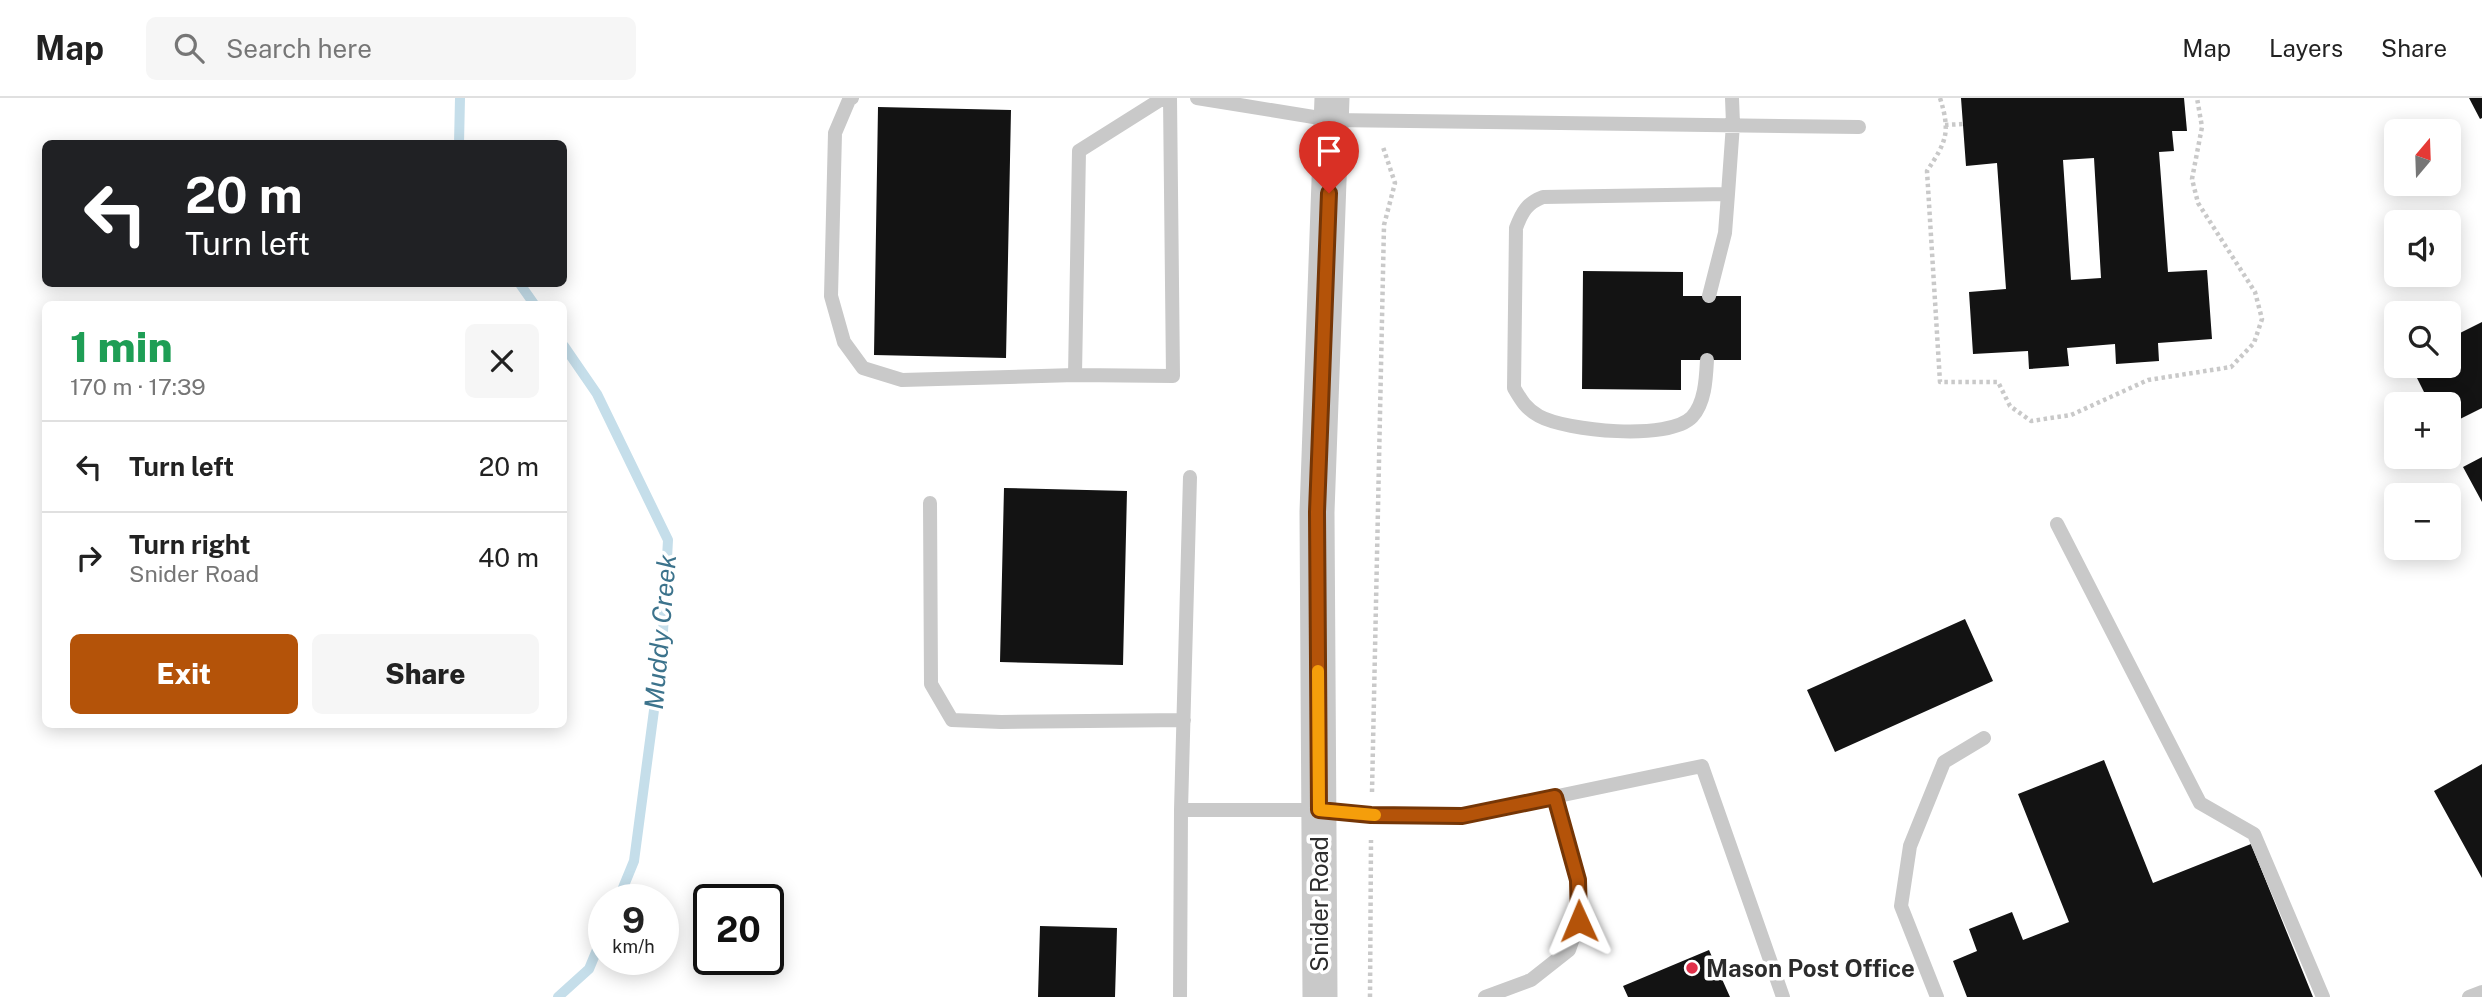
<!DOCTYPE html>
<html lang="en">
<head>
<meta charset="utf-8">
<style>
	:root { --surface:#fff; --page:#f6f6f6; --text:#222; --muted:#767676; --line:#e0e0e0; --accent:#b45309 }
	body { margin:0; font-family:"Public Sans",sans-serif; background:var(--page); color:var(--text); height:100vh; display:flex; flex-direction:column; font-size:26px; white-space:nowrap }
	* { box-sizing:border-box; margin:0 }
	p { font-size:23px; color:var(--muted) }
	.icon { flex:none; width:38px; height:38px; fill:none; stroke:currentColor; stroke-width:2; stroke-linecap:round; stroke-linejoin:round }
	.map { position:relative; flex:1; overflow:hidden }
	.side { position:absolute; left:42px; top:203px; width:525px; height:427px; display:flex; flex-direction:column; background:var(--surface); border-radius:10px; box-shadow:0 4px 18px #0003 }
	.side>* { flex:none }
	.banner { position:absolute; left:42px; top:42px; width:525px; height:147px; border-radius:10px; box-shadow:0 4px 18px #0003; background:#202124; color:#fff; overflow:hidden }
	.needle { width:46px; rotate:19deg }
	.tools { position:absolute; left:2384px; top:21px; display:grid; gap:14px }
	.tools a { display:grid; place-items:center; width:77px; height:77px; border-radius:10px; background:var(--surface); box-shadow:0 4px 18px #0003; font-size:35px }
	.speed { position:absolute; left:588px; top:786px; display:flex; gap:14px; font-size:35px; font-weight:700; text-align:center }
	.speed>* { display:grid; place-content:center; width:91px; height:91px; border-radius:50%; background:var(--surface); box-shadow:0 4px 18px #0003; line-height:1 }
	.speed small { font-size:18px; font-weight:400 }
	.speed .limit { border:4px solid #111; border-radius:10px; background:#fff; color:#111 }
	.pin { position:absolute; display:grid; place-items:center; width:60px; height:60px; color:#fff; margin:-72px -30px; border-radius:50% 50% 50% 0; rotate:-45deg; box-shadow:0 0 7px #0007 }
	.pin .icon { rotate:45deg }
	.me { position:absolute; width:77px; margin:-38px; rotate:359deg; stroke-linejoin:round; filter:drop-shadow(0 0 5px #0008) }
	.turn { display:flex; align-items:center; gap:24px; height:147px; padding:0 28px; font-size:32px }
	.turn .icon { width:91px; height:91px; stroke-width:2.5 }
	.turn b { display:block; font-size:49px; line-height:60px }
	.round { display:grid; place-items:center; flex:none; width:74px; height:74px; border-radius:10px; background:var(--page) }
	.summary { display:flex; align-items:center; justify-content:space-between; height:119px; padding:0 28px }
	h1 { font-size:42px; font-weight:800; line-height:52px; color:#1e9e55 }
	.primary-button { display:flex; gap:14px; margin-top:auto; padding:14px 28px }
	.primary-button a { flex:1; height:80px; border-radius:10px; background:var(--accent); color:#fff; font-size:28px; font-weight:800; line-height:80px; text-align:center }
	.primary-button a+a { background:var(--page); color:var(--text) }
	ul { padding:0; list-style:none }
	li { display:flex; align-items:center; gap:21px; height:91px; padding:0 28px; border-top:2px solid var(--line) }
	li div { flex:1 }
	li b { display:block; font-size:26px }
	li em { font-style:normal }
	header { display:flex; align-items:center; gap:42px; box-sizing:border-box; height:98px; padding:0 35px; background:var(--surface); border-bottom:2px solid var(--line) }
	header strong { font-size:33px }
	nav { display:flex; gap:38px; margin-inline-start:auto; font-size:24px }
	.search { width:490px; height:63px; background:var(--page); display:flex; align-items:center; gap:18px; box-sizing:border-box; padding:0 24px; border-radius:10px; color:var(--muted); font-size:26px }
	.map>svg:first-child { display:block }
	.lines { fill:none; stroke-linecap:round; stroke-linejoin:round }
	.stream { stroke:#c5deea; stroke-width:10 }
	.building { fill:#131313; fill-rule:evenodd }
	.path { stroke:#c9c9c9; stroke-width:4.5; stroke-dasharray:3.5 3.5; stroke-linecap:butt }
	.service { stroke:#c9c9c9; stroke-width:14 }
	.tertiary { stroke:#c9c9c9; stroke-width:35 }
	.route-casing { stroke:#753606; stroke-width:18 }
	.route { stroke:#b45309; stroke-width:12 }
	.slow { stroke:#f59e0b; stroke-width:12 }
	.poi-dot { fill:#e1304a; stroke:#fff; stroke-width:2.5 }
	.labels { text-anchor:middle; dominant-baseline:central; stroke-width:7; stroke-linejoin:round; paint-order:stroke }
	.street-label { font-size:24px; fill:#2c2c2c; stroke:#fff }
	.poi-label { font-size:24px; font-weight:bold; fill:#2c2c2c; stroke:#fff; text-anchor:start }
	.water-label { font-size:26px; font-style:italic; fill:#3c738c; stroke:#fff }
</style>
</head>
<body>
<header>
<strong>Map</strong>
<div class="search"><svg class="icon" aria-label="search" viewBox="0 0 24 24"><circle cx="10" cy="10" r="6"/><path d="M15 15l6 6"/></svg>Search here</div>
<nav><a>Map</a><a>Layers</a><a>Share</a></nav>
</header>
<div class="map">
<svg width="2482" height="899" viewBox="0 0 2482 899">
	<rect width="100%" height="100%" fill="#fff"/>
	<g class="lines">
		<!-- stream -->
		<path class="stream" d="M459 46 460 0
			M520 186 534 206
			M564 248 597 296 668 442 662 552 634 763 618 802
			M558 899 589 871 604 835"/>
	</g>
	<!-- building -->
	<path class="building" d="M1961 0H2184L2187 33H2172L2174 53 2159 54 2168 174 2207 172 2212 241 2158 245 2159 263 2116 266 2115 246 2067 250 2069 268 2029 271 2028 253 1973 256 1969 194 2006 191 1997 65 1966 68ZM2094 60 2101 180 2071 182 2063 62Z
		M2469 0H2482V20L2480 21Z
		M878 9 1011 12 1006 260 874 257Z
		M1583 173 1683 174V198H1741V262H1681V292L1582 291Z
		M2482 224V310L2448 327V306H2430L2411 268H2448V241Z
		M2482 359V404L2463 369Z
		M1004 390 1127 393 1123 567 1000 564Z
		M1965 521 1993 583 1835 654 1807 592Z
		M2104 662 2153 785 2251 746 2313 899H1967L1953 863 1977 853 1969 831 2012 814 2023 842 2069 824 2018 696Z
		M2482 666V780L2434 693Z
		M1040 828 1117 830 1115 899H1038Z
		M1709 852 1730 899H1628L1623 888Z"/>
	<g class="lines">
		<!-- path -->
		<path class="path" d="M1940 0C1951 35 1946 44 1927 73L1940 284H1998L2010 308 2031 323 2071 317 2148 282 2231 269 2254 245 2262 221 2255 194 2198 105 2192 81 2202 29 2197 0
			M1945 27 1963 26
			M1372 694 1384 127 1395 85 1383 49
			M1370 899 1371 742"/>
		<!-- service -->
		<path class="service" d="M852 0 849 2 835 35 831 198 844 244 863 270 902 282 1075 277 1173 278 1170 0
			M1197 0 1332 22 1859 29
			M1709 198 1725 135 1728 96
			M1707 262C1706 281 1705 305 1692 319 1669 343 1566 333 1539 318 1526 311 1521 302 1514 290L1516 130C1522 114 1527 105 1543 99L1728 96 1733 26 1732 0
			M1075 277 1079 53 1163 0
			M930 405 931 586 952 622 1001 624 1184 622
			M2057 426 2200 705 2254 736 2323 899
			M1181 712H1319L1371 717 1462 718 1702 668 1783 899
			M1180 899 1181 712 1190 379
			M1485 899 1531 882 1569 852 1579 823V782L1555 699
			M1937 899 1901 808 1910 748 1944 664 1984 640
			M2469 899 2482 894"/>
		<!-- tertiary -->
		<path class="tertiary" d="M1320 899 1317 414 1332 0"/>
	</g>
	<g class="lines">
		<!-- route casing -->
		<g class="route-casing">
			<path id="route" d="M1329 95 1317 414 1319 712 1371 717 1462 718 1555 699 1578 782 1579 823"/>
		</g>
		<!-- route -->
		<use href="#route" class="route"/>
		<!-- slow -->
		<path class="slow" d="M1318 573 1319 712 1375 717"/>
	</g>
	<!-- markers -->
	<circle class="poi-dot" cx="1692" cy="870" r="7"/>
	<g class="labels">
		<!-- street labels -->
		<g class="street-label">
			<text transform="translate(1319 806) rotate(-90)">Snider Road</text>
		</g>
		<!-- poi labels -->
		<g class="poi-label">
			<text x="1706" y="870">Mason Post Office</text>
		</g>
		<!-- water labels -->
		<g class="water-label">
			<text transform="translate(660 534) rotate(-85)">Muddy Creek</text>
		</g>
	</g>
</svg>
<div class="tools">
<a><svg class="needle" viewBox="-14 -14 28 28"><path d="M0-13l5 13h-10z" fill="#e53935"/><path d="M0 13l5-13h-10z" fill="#767676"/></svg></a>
<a><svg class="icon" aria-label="sound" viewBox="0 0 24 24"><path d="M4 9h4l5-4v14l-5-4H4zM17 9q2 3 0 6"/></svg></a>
<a><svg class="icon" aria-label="search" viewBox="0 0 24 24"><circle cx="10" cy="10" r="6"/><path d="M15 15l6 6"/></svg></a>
<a>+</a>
<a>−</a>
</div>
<div class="speed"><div>9<small>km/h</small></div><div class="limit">20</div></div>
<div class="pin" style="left:1329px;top:95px;background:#d93025"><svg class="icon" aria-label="arrive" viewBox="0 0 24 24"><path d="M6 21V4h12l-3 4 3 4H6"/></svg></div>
<svg class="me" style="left:1579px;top:823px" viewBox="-20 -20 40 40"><path d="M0-17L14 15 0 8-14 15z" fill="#b45309" stroke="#fff" stroke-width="4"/></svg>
<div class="banner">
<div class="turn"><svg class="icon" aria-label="left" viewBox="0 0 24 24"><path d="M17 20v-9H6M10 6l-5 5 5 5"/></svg><div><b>20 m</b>Turn left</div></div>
</div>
<section class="side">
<div class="summary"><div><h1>1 min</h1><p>170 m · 17:39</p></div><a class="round"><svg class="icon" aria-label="close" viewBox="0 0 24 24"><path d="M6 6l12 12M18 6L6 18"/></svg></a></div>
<ul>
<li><svg class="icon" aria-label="left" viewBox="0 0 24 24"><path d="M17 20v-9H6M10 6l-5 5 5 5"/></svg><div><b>Turn left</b></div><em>20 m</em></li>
<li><svg class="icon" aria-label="right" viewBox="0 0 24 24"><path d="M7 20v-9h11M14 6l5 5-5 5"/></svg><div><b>Turn right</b><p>Snider Road</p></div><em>40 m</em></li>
</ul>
<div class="primary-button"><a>Exit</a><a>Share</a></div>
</section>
</div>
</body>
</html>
